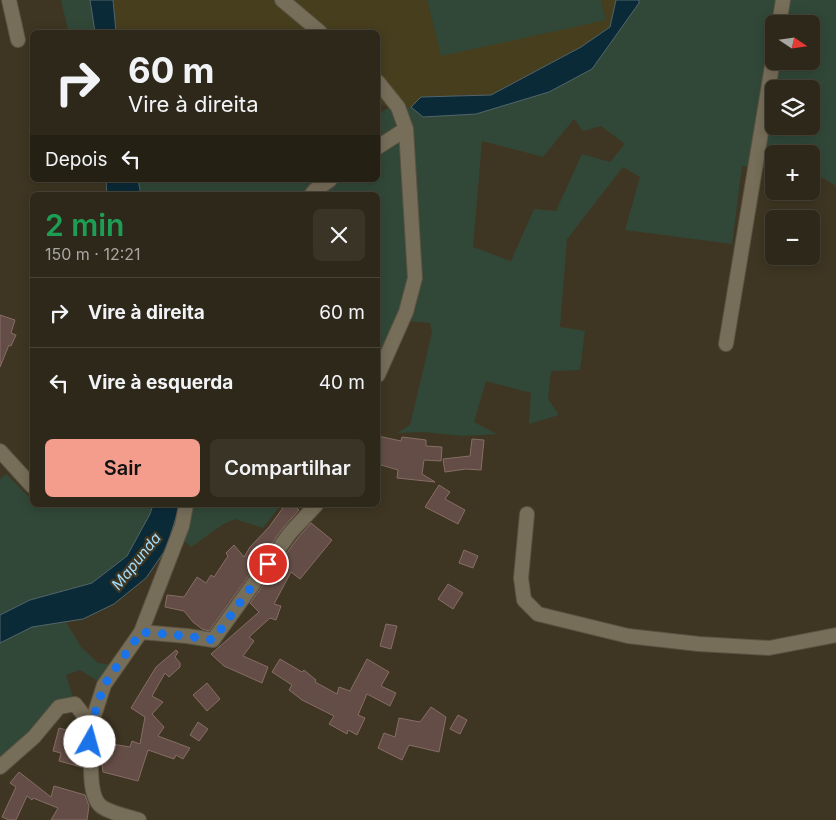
<!DOCTYPE html>
<html lang="pt">
<head>
<meta charset="utf-8">
<style>
	:root { --surface:#2e281a; --page:#3a3427; --text:#f1f3f6; --muted:#a7a6a2; --line:#494439; --accent:#f49d8d }
	body { margin:0; font-family:Inter,sans-serif; background:var(--page); color:var(--text); height:100vh; display:flex; flex-direction:column; font-size:19px; white-space:nowrap }
	* { box-sizing:border-box; margin:0 }
	p { font-size:16px; color:var(--muted) }
	.icon { flex:none; width:28px; height:28px; fill:none; stroke:currentColor; stroke-width:2; stroke-linecap:round; stroke-linejoin:round }
	.map { position:relative; flex:1; overflow:hidden }
	.panel { position:absolute; left:30px; top:192px; width:350px; height:315px; display:flex; flex-direction:column; background:var(--surface); border-radius:8px; box-shadow:0 2px 12px #0003,0 0 0 1px var(--line) }
	.panel>* { flex:none }
	.banner { position:absolute; left:30px; top:30px; width:350px; height:152px; border-radius:8px; box-shadow:0 2px 12px #0003,0 0 0 1px var(--line); background:#2e281a; color:var(--text); overflow:hidden }
	.needle { width:32px; rotate:103deg }
	.tools { position:absolute; left:765px; top:15px; display:grid; gap:10px }
	.tools a { display:grid; place-items:center; width:55px; height:55px; border-radius:8px; background:var(--surface); box-shadow:0 2px 12px #0003,0 0 0 1px var(--line); font-size:25px }
	.pin { position:absolute; display:grid; place-items:center; width:42px; height:42px; color:#fff; margin:-21px; border:2px solid #fff; border-radius:50%; box-shadow:0 1px 5px #0007 }
	.me { position:absolute; width:55px; margin:-28px; rotate:7deg; stroke-linejoin:round; filter:drop-shadow(0 0 4px #0008) }
	.turn { display:flex; align-items:center; gap:18px; height:105px; padding:0 15px; font-size:22px }
	.turn .icon { width:65px; height:65px; stroke-width:2.5 }
	.turn b { display:block; font-size:35px; line-height:42px }
	.then { display:flex; align-items:center; height:48px; padding:0 15px; background:#0003; gap:10px; font-size:19px }
	.round { display:grid; place-items:center; flex:none; width:52px; height:52px; border-radius:8px; background:var(--page) }
	.headline { display:flex; align-items:center; justify-content:space-between; height:85px; padding:0 15px }
	h1 { font-size:30px; font-weight:600; line-height:38px; color:#1e9e55 }
	.primary-button { display:flex; gap:10px; margin-top:auto; padding:10px 15px }
	.primary-button a { flex:1; height:58px; border-radius:8px; background:var(--accent); color:#111; font-size:20px; font-weight:600; line-height:58px; text-align:center }
	.primary-button a+a { background:var(--page); color:var(--text) }
	ul { padding:0; list-style:none }
	li { display:flex; align-items:center; gap:15px; height:70px; padding:0 15px; border-top:1px solid var(--line) }
	li div { flex:1 }
	li b { display:block; font-size:19px }
	li em { font-style:normal }
	.map>svg:first-child { display:block }
	.green { fill:#314838; fill-rule:evenodd }
	.sand { fill:#473e1e }
	.water { fill:#0b2a38; stroke:#51656b }
	.building { fill:#644d46; stroke:#866d66 }
	.lines { fill:none; stroke-linecap:round; stroke-linejoin:round }
	.minor-casing { stroke:#5b5342; stroke-width:16 }
	.minor { stroke:#776e59; stroke-width:14 }
	.route { stroke:#1a73e8; stroke-width:9; stroke-dasharray:0 16.2 }
	.labels { text-anchor:middle; dominant-baseline:central; stroke-width:4.5; stroke-linejoin:round; paint-order:stroke }
	.water-label { font-size:15px; font-style:italic; fill:#a2ddfd; stroke:#3e3622 }
</style>
</head>
<body>
<div class="map">
<svg width="836" height="820" viewBox="0 0 836 820">
	<rect width="100%" height="100%" fill="#3e3622"/>
	<!-- green -->
	<path class="green" d="M61 0H90L95 32H57L68 30Z
		M427 0H601L606 20 442 61Z
		M639 0H836V186L823 178 811 176V154H774V170L742 166 732 244 625 230 640 177 623 167 567 239 560 327 585 331 580 370 551 371 548 399 559 415 529 424 531 393 486 381 474 422 497 434 463 436 424 432 397 433 410 425 432 333 430 323 408 321 378 388V195H141L138 180H378V114L390 107H411L423 117 549 92 639 4ZM774 24H811V61H774ZM774 89H811V126H774ZM574 119 583 131 601 126 625 144 610 162 582 154 556 211 534 209 511 261 473 247 482 141 543 157Z
		M6 474 32 500V505H37L39 507 42 505H153L150 514 127 556 92 583 30 600 0 615V479Z
		M180 505H281L263 528 235 519 222 525 191 547C172 530 172 528 180 505Z
		M66 622 81 647 98 663 117 666 104 685 80 670 66 675 75 704 59 707 0 767V643L32 627Z"/>
	<!-- sand -->
	<path class="sand" d="M113 0H427L441 56 606 20 601 0H616L610 27 581 47 491 95 422 97 411 107H390L378 103V32H116Z"/>
	<!-- water -->
	<path class="water" d="M90 0H113L116 32H95Z
		M616 0H639V3L592 69 549 92 476 114 423 117 411 107 421 97 491 95 581 47 610 27Z
		M106 180H138L141 195H107Z
		M153 505H180L166 549 146 578 114 604 83 619 32 627 0 643V615L30 600 92 583 127 556 150 514Z"/>
	<!-- building -->
	<path class="building" d="M0 315 15 320 11 333 16 335 11 346 9 345 0 367Z
		M378 436 401 441 402 437 426 440V446L442 447 441 461 424 460 422 474 435 482 397 478 398 470 378 464Z
		M472 439 484 440 481 470 466 469 445 472 443 459 470 456Z
		M439 485 450 492 445 499 465 510 458 524 425 507Z
		M285 505H293L299 510 283 528 209 631 202 629 193 622 184 611 165 607 167 595 184 597 197 577 206 583 211 575 214 577 228 556 226 553 234 545 244 557 250 547 269 527Z
		M311 523 332 540 300 579 291 572 274 604 281 606 276 620 270 618 249 637 254 641 243 656 268 667 262 683 224 666 211 654 259 612 250 603 297 539Z
		M464 550 478 556 473 568 459 563Z
		M448 584 463 593 453 609 438 599Z
		M386 624 397 626 391 649 380 646Z
		M176 650 178 652 175 657 180 663V667L169 677 165 673 152 696 163 702 152 714 164 727 158 736 190 748 183 759 176 755 174 759 148 750 138 781 103 772 99 742 130 747 132 741 140 744 145 717 131 708 156 667Z
		M280 659 302 672 304 670 316 680 315 682 337 694 339 687 350 691 367 659 389 672 381 686 396 693 390 706 367 694 358 715 365 718 357 735 348 730 347 734 329 724 334 716 302 700 289 690 292 685 272 672Z
		M207 683 220 699 207 711 193 695Z
		M431 707 446 717 439 752 409 745 402 760 378 748 384 733 395 737 399 718 420 722Z
		M458 715 467 720 460 734 450 729Z
		M198 722 208 729 199 741 190 735Z
		M59 728 81 734V767L59 761 61 753 53 751Z
		M19 772 51 797 54 786 85 795 89 806 87 820H51L58 808 33 798 32 800 27 796 16 820H9L2 817 16 787 10 783Z"/>
	<g class="lines">
		<!-- minor casing -->
		<g class="minor-casing">
			<path id="minor" d="M9 0 18 40
				M282 0 320 32
				M779 24 783 0
				M378 82 398 107 406 129 415 278 406 312 378 375
				M378 147 406 129
				M311 195 315 190 330 180
				M726 344 774 54
				M0 451 32 486
				M527 514 521 578 524 600 538 614 628 636 699 644 769 648 836 635
				M141 632 182 526 186 505
				M89 726 94 716 104 685 141 632 187 636 213 640 290 533 316 505
				M0 767 34 737 59 707 75 704C80 710 85 716 88 724 95 743 84 795 102 807 113 814 127 816 139 820"/>
		</g>
		<!-- minor -->
		<use href="#minor" class="minor"/>
	</g>
	<g class="lines">
		<!-- route -->
		<path class="route" d="M90 742 89 726 94 716 104 685 141 632 187 636 213 640 268 564"/>
	</g>
	<g class="labels">
		<!-- water labels -->
		<g class="water-label">
			<text transform="translate(136 561) rotate(-51)">Mapunda</text>
		</g>
	</g>
</svg>
<div class="tools">
<a><svg class="needle" viewBox="-14 -14 28 28"><path d="M0-13l5 13h-10z" fill="#e53935"/><path d="M0 13l5-13h-10z" fill="#a7a6a2"/></svg></a>
<a><svg class="icon" aria-label="layers" viewBox="0 0 24 24"><path d="M12 4l9 5-9 5-9-5zM3 14l9 5 9-5"/></svg></a>
<a>+</a>
<a>−</a>
</div>
<div class="pin" style="left:268px;top:564px;background:#d93025"><svg class="icon" aria-label="arrive" viewBox="0 0 24 24"><path d="M6 21V4h12l-3 4 3 4H6"/></svg></div>
<svg class="me" style="left:90px;top:742px" viewBox="-20 -20 40 40"><circle r="19" fill="#fff"/><path d="M0-13L10 11 0 6-10 11z" fill="#1a73e8"/></svg>
<div class="banner">
<div class="turn"><svg class="icon" aria-label="right" viewBox="0 0 24 24"><path d="M7 20v-9h11M14 6l5 5-5 5"/></svg><div><b>60 m</b>Vire à direita</div></div>
<div class="then">Depois<svg class="icon" aria-label="left" viewBox="0 0 24 24"><path d="M17 20v-9H6M10 6l-5 5 5 5"/></svg></div>
</div>
<section class="panel">
<div class="headline"><div><h1>2 min</h1><p>150 m · 12:21</p></div><a class="round"><svg class="icon" aria-label="close" viewBox="0 0 24 24"><path d="M6 6l12 12M18 6L6 18"/></svg></a></div>
<ul>
<li><svg class="icon" aria-label="right" viewBox="0 0 24 24"><path d="M7 20v-9h11M14 6l5 5-5 5"/></svg><div><b>Vire à direita</b></div><em>60 m</em></li>
<li><svg class="icon" aria-label="left" viewBox="0 0 24 24"><path d="M17 20v-9H6M10 6l-5 5 5 5"/></svg><div><b>Vire à esquerda</b></div><em>40 m</em></li>
</ul>
<div class="primary-button"><a>Sair</a><a>Compartilhar</a></div>
</section>
</div>
</body>
</html>
